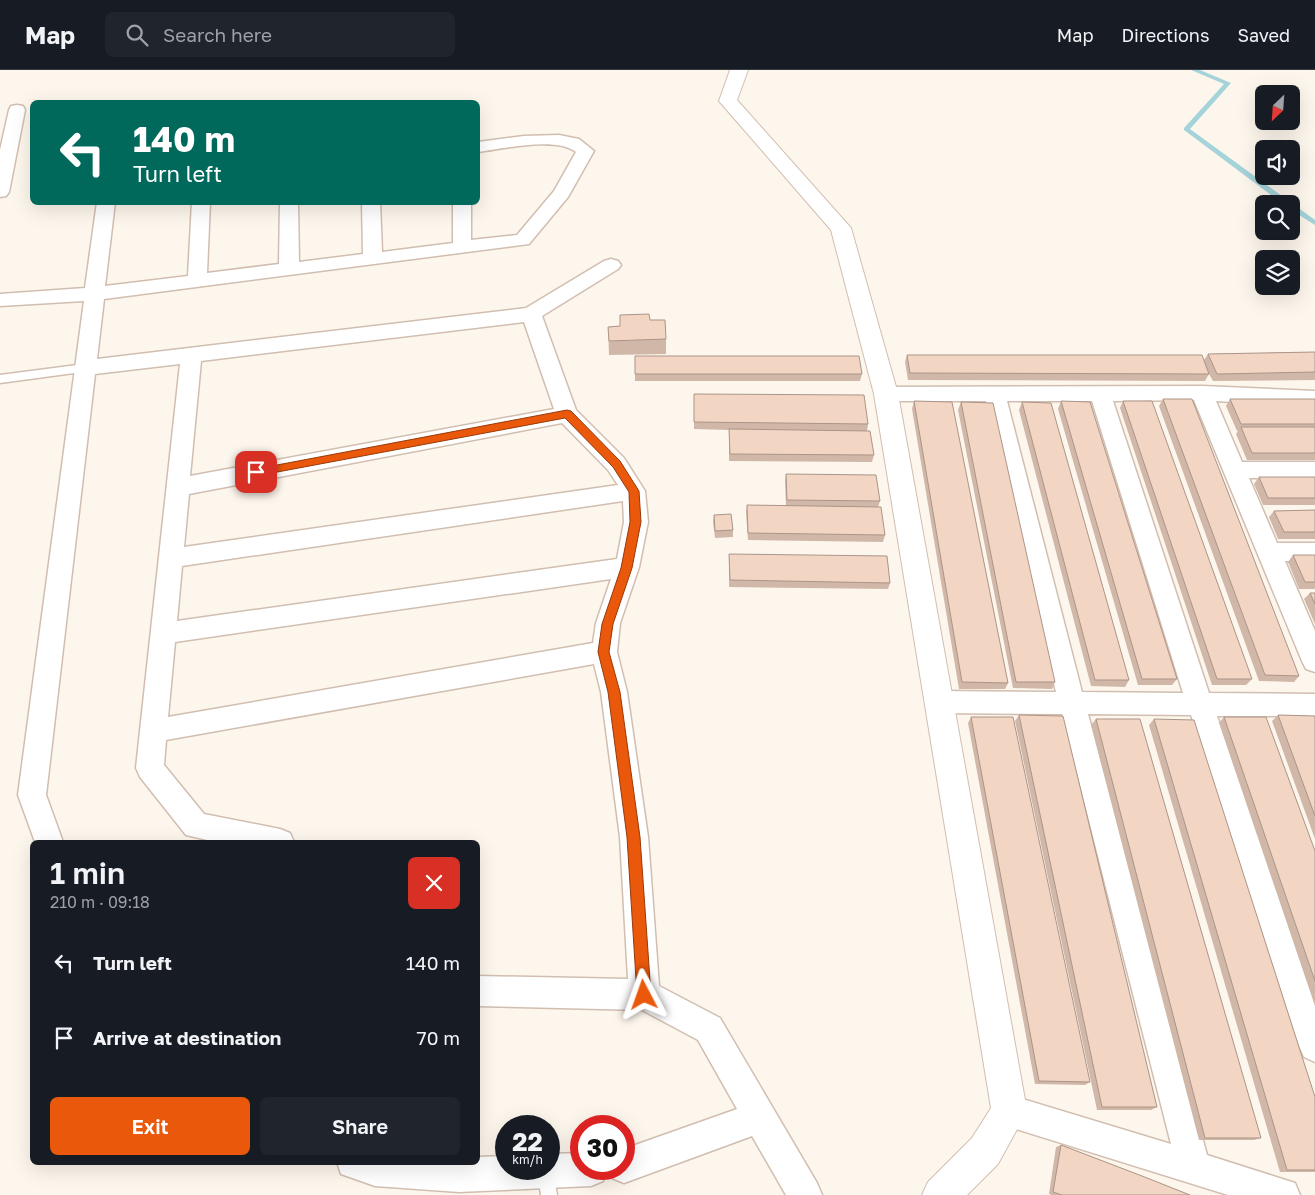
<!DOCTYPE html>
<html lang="en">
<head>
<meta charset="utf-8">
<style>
	:root { --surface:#171b24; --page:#20242c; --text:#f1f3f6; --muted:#9ea1a6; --line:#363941; --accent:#ea580c }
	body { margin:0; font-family:"Golos Text",sans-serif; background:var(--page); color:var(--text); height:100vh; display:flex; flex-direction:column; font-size:19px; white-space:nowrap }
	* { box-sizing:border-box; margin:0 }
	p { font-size:16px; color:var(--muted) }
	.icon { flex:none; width:28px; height:28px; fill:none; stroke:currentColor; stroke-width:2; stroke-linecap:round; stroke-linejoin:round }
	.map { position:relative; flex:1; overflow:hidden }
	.drawer { position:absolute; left:30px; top:770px; width:450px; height:325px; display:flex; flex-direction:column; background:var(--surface); border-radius:8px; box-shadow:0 5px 20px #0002 }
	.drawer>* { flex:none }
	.top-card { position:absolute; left:30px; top:30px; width:450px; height:105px; border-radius:8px; box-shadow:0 5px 20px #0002; background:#00695c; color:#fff; overflow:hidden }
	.needle { width:32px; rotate:205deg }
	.buttons { position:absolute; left:1255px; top:15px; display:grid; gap:10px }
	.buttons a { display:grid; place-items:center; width:45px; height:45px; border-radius:8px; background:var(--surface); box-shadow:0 5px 20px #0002; font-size:25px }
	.speed { position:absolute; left:495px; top:1045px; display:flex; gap:10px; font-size:25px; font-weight:700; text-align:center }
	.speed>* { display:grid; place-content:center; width:65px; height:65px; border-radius:50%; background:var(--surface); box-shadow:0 5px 20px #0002; line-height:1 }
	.speed small { font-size:12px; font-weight:400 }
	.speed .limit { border:8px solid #d22; background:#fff; color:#111 }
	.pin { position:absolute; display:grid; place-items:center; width:42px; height:42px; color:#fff; margin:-21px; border-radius:10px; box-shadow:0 2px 8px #0006 }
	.me { position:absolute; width:55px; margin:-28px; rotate:356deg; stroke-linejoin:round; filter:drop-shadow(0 0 4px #0008) }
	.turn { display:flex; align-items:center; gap:18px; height:105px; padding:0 20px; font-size:22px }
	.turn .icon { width:65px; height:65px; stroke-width:2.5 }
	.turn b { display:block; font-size:35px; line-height:42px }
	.round { display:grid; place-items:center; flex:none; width:52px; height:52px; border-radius:8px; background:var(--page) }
	.headline { display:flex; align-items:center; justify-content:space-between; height:85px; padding:0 20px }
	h1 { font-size:30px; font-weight:600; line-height:38px }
	.button { display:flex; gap:10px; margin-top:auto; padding:10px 20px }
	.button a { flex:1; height:58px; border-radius:8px; background:var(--accent); color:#fff; font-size:20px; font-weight:600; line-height:58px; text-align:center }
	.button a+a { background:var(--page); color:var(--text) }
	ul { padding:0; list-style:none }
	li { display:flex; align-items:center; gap:15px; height:75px; padding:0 20px }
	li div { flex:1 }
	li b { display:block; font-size:19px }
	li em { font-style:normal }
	header { display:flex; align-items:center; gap:30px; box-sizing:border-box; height:70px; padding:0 25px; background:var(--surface); border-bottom:1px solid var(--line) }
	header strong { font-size:24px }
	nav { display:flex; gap:28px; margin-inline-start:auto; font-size:18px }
	.search { width:350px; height:45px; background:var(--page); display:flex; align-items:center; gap:12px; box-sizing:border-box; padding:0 18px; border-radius:8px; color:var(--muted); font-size:19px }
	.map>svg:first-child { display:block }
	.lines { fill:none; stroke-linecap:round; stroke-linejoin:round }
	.stream { fill:#a5d3da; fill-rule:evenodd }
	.service-casing { stroke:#d1beb0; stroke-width:3 }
	.minor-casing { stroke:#d1beb0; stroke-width:3 }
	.tertiary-casing { stroke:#d1beb0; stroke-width:2 }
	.service { fill:#fff; fill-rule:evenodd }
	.minor { fill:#fff; fill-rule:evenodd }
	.tertiary { fill:#fff; fill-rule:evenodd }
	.wall { fill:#d1b7a8 }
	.building { fill:#f3d5c3; stroke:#aa9588 }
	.route { fill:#ea580c; stroke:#983908 }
</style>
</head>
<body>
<header>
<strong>Map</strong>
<div class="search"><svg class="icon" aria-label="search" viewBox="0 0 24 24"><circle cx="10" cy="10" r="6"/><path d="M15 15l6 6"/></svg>Search here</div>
<nav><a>Map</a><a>Directions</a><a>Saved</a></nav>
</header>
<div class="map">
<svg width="1315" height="1125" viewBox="0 0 1315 1125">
	<rect width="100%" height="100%" fill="#fdf6ec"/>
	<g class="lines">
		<!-- stream -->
		<path class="stream" d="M1191 0H1200L1231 13 1190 59 1315 150V155L1291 140V134H1283L1184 60V58L1224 14Z"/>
		<!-- service casing -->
		<g class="service-casing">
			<path id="service" d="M85 294 89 295 90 298 89 301 0 313V305Z
				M549 1096 552 1097 557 1125H541L538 1103 539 1099H549Z"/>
		</g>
		<!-- minor casing -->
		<g class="minor-casing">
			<path id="minor" d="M17 35 23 36 25 40 9 122 6 126 0 127V80L9 40 11 36Z
				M559 65 579 69 594 81 568 127 529 174 104 229 97 289 526 238 604 191 611 189 618 191 621 195 618 199 542 246 576 340 624 388 645 421 648 452 639 497 620 553 617 582 627 622 648 767 659 916 720 948 817 1113 822 1125H786L752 1066 624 1113 612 1108 608 1099H624V1079L737 1039 698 970 642 940 478 936V906L628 909 620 767 601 622 594 594 166 670 164 695 204 744 280 759 290 763 294 772H216L186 765 140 707 136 698 140 661 180 294 95 304 46 725 63 772H35L18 725 84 231 0 236V224L85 218 97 132H115L105 216 188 206 192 132H210L207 203 279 194 280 132H298L299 192 363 184 362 132H380L382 182 453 173V132H471V170L517 165 554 121 576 82C556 66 503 79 478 82V72L524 66ZM524 252 554 339 190 406 201 291ZM562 353 608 400 618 415 184 477 189 424ZM623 431 624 452 617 489 177 551 182 496ZM611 509 596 553 593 573 168 647 175 572Z
				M1202 316 1315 321V337L1216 331 1242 392H1315V408H1249L1277 473H1315V491H1285L1315 561V602L1306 599 1302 591 1194 330 1113 331 1209 623 1315 624V646H1217L1315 930V992L1304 987 1299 976 1191 645 1088 644 1207 1085 1295 1113 1300 1125H1228L997 1053 993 1041 997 1029 1009 1025 1171 1074 1062 644 939 643 930 640 926 632 930 624 939 621 1056 622 986 331H886L878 329 875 324 878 319 886 317ZM1007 331H1092L1183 623 1082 622Z
				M581 1083V1099H608L603 1111 591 1116 459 1122 375 1116 341 1104 337 1092H478V1087L506 1086V1099H549V1084Z"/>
		</g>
		<!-- tertiary casing -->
		<g class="tertiary-casing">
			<path id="tertiary" d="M730 0H748L737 30 851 158 898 324 1027 1041 998 1094 967 1125H922L928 1112 972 1068 991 1038 874 324 831 160 719 31Z"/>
		</g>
		<!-- service -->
		<use href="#service" class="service"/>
		<!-- minor -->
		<use href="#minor" class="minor"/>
		<!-- tertiary -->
		<use href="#tertiary" class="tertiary"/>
	</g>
	<!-- wall -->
	<path class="wall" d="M620 256 666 269V284L609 285 608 257Z
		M1315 282V310L1213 311 1209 304 1205 311 908 310 905 292 907 285 1204 290 1208 284Z
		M635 286 862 304 860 311H635Z
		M1163 329 1299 606 1294 612 1259 611 1159 336Z
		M1230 329H1315V390H1247L1236 364 1238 361H1237L1226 336Z
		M694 331 868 354 867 361 874 385 872 392 729 391V360L694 359Z
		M914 331 1008 613 1005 619H959L912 339Z
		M1061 331 1177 609 1172 615H1138L1058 339Z
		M1123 331 1252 609 1246 615H1212L1120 338Z
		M961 332 1055 612 1052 619 1013 618 958 340Z
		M1022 332 1129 610 1125 617 1091 616 1019 340Z
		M786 404 880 431 878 437 885 465 883 472 748 470 746 442 747 435 786 436 785 411Z
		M1259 407H1315V435H1263L1254 414Z
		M1315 440V469H1278L1269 447 1274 441Z
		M714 445 733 460V467L715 468 713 452Z
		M729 484 890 513 888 519 729 517Z
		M1293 485H1315V519H1299L1288 492Z
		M1310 523H1315V554L1304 529Z
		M1019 645 1157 1037 1151 1040H1097L1015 651Z
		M1278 645 1315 646V769L1272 651Z
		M971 647 1090 1012 1085 1015 1035 1014 968 653Z
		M1224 647 1315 781V936L1219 653Z
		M1096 649 1261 1068 1254 1070H1199L1091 655Z
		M1154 649 1315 1027V1102H1280L1149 655Z
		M1061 1075 1190 1125H1052L1049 1124 1056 1077Z"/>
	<!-- building -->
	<path class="building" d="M649 244 650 250H665L666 269 609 271 608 257 620 256V245Z
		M1315 282V302L1217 304 1208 284Z
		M907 285H1202L1209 304 910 303Z
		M635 286H859L862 304H635Z
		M694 324 864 325 868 354 694 352Z
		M1163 329H1192L1299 606 1265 605Z
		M1230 329H1315V354H1241Z
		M914 331 952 332 1008 613 962 612Z
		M1061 331 1090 332 1177 609H1142Z
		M1123 331H1152L1252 609H1217Z
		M961 332 993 333 1055 612H1016Z
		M1022 332 1051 333 1129 610H1095Z
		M1241 357H1315V383H1252Z
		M729 359 870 361 874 385 730 384Z
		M786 404 876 405 880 431 787 430Z
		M1259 407H1315V428H1268Z
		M747 435 881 437 885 465 748 463Z
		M1315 440V462H1284L1274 441Z
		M731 444 733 460 715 461 714 445Z
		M729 484 887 486 890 513 730 510Z
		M1293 485H1315V512H1305Z
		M1310 523H1315V534Z
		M1019 645 1063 646 1157 1037H1102Z
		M1278 645 1315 646V746Z
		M971 647H1013L1090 1012 1039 1011Z
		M1224 647H1266L1315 781V911Z
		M1096 649H1140L1261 1068H1205Z
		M1154 649 1194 650 1315 1027V1100H1287Z
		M1061 1075 1142 1106 1190 1125H1062L1053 1122Z"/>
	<!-- route -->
	<path class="route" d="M567 340 571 341 620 391 639 421 641 452 632 498 613 554 609 582 620 622 640 767 651 925 649 930 644 932 639 930 637 925 627 767 608 622 598 582 602 554 621 498 630 452 629 422 613 397 565 348 256 406 250 402 256 399Z"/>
</svg>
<div class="buttons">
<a><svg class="needle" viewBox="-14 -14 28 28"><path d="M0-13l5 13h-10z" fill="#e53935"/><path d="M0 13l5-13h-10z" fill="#9ea1a6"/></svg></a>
<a><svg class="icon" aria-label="sound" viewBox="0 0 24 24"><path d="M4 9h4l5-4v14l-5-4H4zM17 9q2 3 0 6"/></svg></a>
<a><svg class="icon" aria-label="search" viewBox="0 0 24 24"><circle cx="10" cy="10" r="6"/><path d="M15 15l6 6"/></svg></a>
<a><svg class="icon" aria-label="layers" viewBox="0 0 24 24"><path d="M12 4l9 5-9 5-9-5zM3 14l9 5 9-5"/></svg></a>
</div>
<div class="speed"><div>22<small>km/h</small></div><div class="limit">30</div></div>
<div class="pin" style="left:256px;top:402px;background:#d93025"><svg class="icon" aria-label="arrive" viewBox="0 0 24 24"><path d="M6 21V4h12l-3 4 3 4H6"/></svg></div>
<svg class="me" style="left:644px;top:925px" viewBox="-20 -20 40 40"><path d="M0-17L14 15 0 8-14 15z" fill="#ea580c" stroke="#fff" stroke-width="4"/></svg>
<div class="top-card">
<div class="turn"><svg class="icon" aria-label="left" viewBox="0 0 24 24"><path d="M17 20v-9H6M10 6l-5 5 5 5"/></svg><div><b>140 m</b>Turn left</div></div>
</div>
<section class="drawer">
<div class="headline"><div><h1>1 min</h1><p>210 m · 09:18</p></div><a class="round" style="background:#d93025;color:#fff"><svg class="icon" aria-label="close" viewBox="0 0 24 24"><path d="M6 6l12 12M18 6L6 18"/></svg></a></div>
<ul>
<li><svg class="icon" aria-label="left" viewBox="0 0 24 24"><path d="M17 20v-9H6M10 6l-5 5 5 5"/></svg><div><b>Turn left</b></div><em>140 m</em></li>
<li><svg class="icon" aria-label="arrive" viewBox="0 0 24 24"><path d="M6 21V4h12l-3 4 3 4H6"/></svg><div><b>Arrive at destination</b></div><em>70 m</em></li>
</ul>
<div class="button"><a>Exit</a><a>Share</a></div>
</section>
</div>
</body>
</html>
